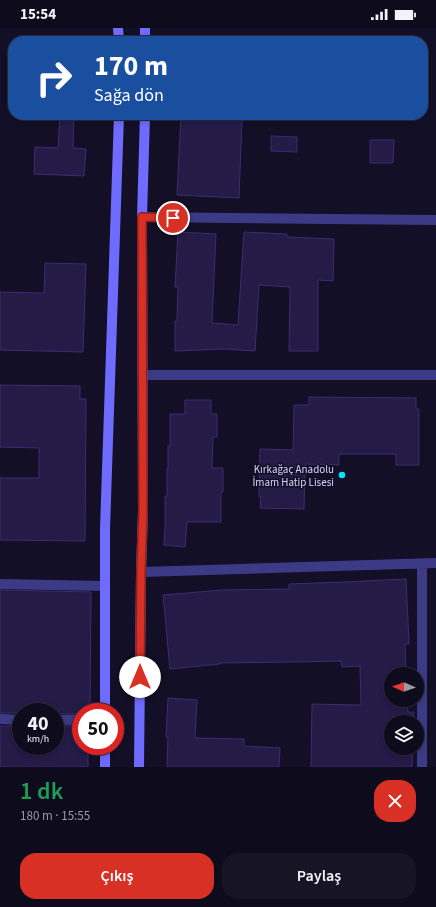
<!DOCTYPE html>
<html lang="tr">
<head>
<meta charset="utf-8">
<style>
	:root { --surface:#0e0b1c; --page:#171425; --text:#f1f3f6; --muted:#9b9ba3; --line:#2e2b3b; --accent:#d93025 }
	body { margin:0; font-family:"Source Sans 3",sans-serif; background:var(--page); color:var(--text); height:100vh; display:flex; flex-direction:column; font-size:15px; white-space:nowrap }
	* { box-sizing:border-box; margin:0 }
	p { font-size:13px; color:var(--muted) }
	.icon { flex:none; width:22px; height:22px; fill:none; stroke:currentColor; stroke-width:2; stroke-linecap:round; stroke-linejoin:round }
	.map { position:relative; height:739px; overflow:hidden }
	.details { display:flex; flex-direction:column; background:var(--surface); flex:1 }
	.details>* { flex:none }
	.top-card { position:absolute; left:8px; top:8px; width:420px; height:84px; border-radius:16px; box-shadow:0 2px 6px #0003,0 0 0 1px var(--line); background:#1a4fa0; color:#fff; overflow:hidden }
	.needle { width:26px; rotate:272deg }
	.buttons { position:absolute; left:384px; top:639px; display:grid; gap:8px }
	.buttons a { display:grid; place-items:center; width:40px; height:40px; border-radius:50%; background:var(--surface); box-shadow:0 2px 6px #0003,0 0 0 1px var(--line); font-size:20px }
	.speed { position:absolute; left:12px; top:675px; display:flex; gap:8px; font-size:20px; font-weight:700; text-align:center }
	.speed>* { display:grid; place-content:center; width:52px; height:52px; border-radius:50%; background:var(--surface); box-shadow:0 2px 6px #0003,0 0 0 1px var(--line); line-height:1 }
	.speed small { font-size:10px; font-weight:400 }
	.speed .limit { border:6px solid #d22; background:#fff; color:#111 }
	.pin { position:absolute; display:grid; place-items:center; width:34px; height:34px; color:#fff; margin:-17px; border:2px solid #fff; border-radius:50%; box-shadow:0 1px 4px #0007 }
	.me { position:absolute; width:44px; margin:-22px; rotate:0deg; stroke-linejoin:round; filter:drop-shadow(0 0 3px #0008) }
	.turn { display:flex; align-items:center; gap:14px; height:84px; padding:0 20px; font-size:18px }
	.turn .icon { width:52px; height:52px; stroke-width:2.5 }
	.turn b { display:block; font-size:28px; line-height:34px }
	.round { display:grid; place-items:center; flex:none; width:42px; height:42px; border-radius:16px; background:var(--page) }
	.headline { display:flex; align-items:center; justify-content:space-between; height:68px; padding:0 20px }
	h1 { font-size:24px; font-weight:600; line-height:30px; color:#1e9e55 }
	.button { display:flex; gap:8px; margin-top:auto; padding:8px 20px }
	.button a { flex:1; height:46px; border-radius:16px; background:var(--accent); color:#fff; font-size:16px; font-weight:600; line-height:46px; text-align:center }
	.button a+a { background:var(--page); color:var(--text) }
	.status { display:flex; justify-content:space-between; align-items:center; height:28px; padding:0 20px; background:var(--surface); direction:ltr }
	.status svg { height:11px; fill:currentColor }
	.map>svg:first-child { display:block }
	.building { fill:#241b47; stroke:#3b2d73 }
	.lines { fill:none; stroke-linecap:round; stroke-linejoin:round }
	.street { stroke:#3d3a85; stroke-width:10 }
	.secondary { stroke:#6f6bff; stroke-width:10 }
	.route-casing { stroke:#8d1f18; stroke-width:10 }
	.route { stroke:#d93025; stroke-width:7 }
	.poi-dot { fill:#00e5ff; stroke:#130f26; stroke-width:1.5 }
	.labels { text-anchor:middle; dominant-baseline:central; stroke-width:3; stroke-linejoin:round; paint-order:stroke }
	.poi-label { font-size:11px; fill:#d9d4ff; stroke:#130f26; text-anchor:end }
</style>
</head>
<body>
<div class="status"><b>15:54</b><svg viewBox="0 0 49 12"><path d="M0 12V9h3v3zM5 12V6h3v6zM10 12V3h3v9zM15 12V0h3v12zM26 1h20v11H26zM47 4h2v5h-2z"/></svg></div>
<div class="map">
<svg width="436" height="739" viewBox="0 0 436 739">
	<rect width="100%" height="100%" fill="#130f26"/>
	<!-- building -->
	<path class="building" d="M181 87H225L224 92H242L239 170 177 167Z
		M60 89H74L73 120 86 121 84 148 34 146 35 119 58 120Z
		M271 108 297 109V124L271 123Z
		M370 112H394L393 135H370Z
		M178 204 216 206 212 295 238 297 244 204 287 206V209L334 211 333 253 318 252V323H289L290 259 259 257 255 323 225 321 175 323V293H177L178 259H175Z
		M45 235 86 236 83 324 0 322V264L44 265Z
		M0 357 80 358V371H86L85 513 0 512V450H39V420L0 419Z
		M309 369 416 370V381H419V437H396V426H339V437L305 436 304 481 260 480 261 469H259L260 421 293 422 294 377H309Z
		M185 372H211V386H217V409H213L212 440H223V464H221V494H187L185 519 164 517 165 500V468H167V440H168V418H170V386H185Z
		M406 551 409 616H405L406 646H391V672H407L408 684H414L413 694H391V720H413L412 739H311L312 676 361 677 360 638 342 639 341 633 293 634 219 635 220 636 170 641 163 567 222 562 289 561V556L344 554Z
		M0 562 91 564 90 681H81V686H55V681H21V685H0Z
		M168 670 197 672 195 710 244 711V718L280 720 279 739H167L168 709H166Z
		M0 698H21V718H55V698H81V718H88V739H0Z"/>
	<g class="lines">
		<!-- street -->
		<path class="street" d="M142 189 436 192
			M143 347H436
			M141 544 436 535
			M0 556 105 558
			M0 691 21 692
			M55 692H81
			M422 739V536"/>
		<!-- secondary -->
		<path class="secondary" d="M118 0 119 13
			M145 0V13
			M105 684V501L119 87
			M105 739V718
			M139 739 141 544 143 483 142 189 145 87"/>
	</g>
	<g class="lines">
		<!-- route casing -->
		<g class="route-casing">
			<path id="route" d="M140 649 141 544 143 483 142 189 173 190"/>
		</g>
		<!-- route -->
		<use href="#route" class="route"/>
	</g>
	<!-- markers -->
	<circle class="poi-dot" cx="342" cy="447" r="4"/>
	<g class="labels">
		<!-- poi labels -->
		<g class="poi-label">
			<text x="334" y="441">Kırkağaç Anadolu<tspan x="334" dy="13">İmam Hatip Lisesi</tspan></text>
		</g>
	</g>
</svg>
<div class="buttons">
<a><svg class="needle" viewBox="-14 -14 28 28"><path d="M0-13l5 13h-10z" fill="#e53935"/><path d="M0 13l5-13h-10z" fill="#9b9ba3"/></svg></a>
<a><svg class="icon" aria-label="layers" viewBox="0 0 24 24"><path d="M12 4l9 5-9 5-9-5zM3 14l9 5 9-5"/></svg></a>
</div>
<div class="speed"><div>40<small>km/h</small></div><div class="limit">50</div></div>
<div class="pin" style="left:173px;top:190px;background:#d93025"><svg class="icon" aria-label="arrive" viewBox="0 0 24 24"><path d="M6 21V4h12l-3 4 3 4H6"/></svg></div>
<svg class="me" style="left:140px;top:649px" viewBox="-20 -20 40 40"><circle r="19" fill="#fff"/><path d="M0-13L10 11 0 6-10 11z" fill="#d93025"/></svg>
<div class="top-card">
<div class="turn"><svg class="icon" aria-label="right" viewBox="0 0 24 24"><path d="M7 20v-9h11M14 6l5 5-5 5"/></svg><div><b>170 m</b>Sağa dön</div></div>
</div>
</div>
<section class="details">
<div class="headline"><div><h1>1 dk</h1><p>180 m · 15:55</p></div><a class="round" style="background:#d93025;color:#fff"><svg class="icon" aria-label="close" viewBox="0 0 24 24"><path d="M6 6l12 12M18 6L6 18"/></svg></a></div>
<div class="button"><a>Çıkış</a><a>Paylaş</a></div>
</section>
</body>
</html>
